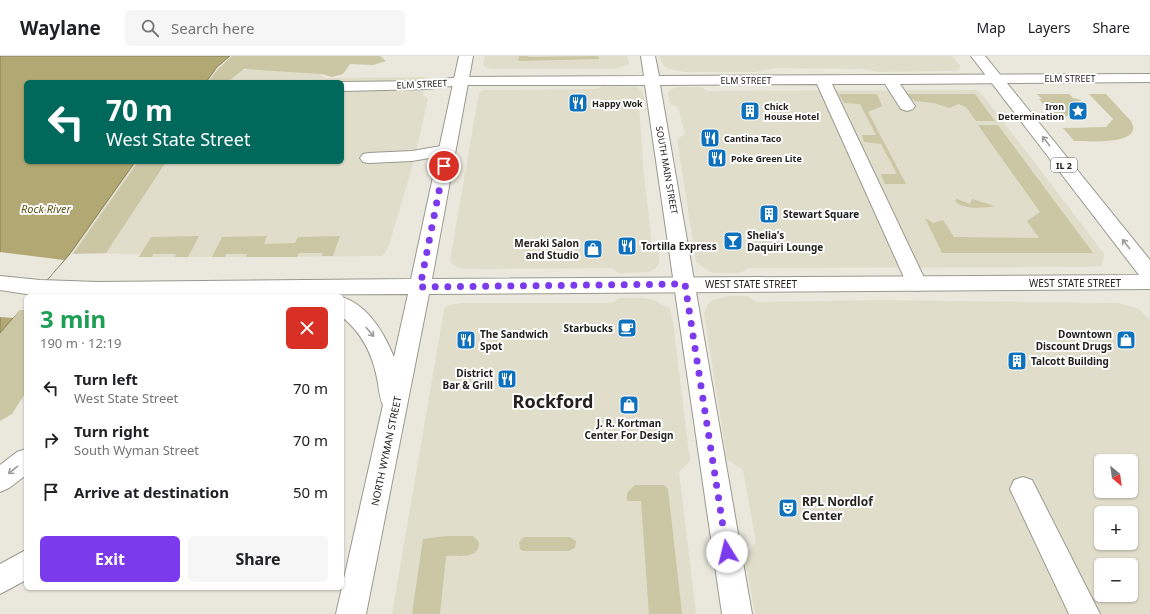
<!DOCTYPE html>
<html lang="en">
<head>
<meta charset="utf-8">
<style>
	:root { --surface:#fff; --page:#f6f6f6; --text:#202124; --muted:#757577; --line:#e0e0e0; --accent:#7c3aed }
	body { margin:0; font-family:"Noto Sans",sans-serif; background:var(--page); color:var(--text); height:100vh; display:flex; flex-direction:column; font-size:15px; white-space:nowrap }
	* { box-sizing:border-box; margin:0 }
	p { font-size:13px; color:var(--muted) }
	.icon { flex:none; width:22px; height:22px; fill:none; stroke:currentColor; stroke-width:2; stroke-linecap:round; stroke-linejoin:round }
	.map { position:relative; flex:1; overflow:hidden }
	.details { position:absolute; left:24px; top:238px; width:320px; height:296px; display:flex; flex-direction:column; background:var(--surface); border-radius:6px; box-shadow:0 1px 3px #0004 }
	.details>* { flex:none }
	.top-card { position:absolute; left:24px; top:24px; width:320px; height:84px; border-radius:6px; box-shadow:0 1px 3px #0004; background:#00695c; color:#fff; overflow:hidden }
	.needle { width:26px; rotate:151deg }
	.tools { position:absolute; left:1094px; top:398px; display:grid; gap:8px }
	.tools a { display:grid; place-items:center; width:44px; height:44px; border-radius:6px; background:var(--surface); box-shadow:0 1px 3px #0004; font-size:20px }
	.pin { position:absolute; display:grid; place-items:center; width:34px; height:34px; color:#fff; margin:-17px; border:2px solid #fff; border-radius:50%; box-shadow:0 1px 4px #0007 }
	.me { position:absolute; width:44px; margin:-22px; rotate:351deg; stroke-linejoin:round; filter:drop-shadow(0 0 3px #0008) }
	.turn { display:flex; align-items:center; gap:14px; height:84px; padding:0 16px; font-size:18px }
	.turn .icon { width:52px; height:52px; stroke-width:2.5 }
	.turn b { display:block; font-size:28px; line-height:34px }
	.round { display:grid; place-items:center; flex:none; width:42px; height:42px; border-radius:6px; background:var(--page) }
	.summary { display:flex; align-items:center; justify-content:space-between; height:68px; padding:0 16px }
	h1 { font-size:24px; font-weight:700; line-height:30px; color:#1e9e55 }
	.primary-button { display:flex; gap:8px; margin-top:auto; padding:8px 16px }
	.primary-button a { flex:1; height:46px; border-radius:6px; background:var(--accent); color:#fff; font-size:16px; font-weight:700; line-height:46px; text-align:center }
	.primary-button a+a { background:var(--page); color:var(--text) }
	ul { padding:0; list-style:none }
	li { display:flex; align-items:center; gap:12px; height:52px; padding:0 16px }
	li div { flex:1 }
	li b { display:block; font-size:15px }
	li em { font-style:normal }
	header { display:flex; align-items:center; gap:24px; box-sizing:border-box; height:56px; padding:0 20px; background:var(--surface); border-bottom:1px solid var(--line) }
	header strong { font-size:19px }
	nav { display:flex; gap:22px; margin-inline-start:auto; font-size:14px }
	.search { width:280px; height:36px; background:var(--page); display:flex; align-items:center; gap:10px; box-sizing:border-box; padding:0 14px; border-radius:6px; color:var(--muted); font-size:15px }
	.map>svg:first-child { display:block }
	.built { fill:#e0ddca; fill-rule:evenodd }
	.green { fill:#cbc6a4 }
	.water { fill:#b1a873; stroke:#86805a }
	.pier { fill:#eae8dd }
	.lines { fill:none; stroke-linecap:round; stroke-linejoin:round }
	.minor-casing { stroke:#9a998e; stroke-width:2 }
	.major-casing { stroke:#9a998e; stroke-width:2 }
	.minor { fill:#fff; fill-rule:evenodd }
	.major { fill:#fff; fill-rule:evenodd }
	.oneway { stroke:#9c9c9a }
	.route { stroke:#7c3aed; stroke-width:7; stroke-dasharray:0 12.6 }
	.labels { text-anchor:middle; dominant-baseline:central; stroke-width:4; stroke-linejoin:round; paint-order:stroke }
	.far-street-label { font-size:9px; fill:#23221e; stroke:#fff }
	.far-poi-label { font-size:9px; font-weight:bold; fill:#23221e; stroke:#fff; text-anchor:start }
	.shield { fill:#fff; stroke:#656462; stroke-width:1 }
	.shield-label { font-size:9px; font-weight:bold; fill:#23221e }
	.poi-label { font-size:10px; font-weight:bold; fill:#23221e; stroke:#fff; text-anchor:start }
	.street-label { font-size:10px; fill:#23221e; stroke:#fff }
	.water-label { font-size:11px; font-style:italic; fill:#5e5314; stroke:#fff }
	.near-poi-label { font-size:12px; font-weight:bold; fill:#23221e; stroke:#fff; text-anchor:start }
	.town-label { font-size:18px; font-weight:bold; fill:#23221e; stroke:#fff }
</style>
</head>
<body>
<header>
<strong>Waylane</strong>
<div class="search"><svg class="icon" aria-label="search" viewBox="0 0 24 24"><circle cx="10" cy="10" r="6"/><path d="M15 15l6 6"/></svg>Search here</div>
<nav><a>Map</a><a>Layers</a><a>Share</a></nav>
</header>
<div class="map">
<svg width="1150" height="558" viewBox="0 0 1150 558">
	<rect width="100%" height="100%" fill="#eae8dd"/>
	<!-- built -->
	<path class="built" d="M485 0H627L629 6 628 9 616 13H495L486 12 483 9Z
		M659 0H952L960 10 959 13 956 15H947L878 16 863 13 774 12 756 16H685L669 13 663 9Z
		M215 14H320L322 20 326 22 427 21 423 39 428 42 415 101 390 186 385 197 382 200 246 201H139L140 198 70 197 135 106H342V26H206Z
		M603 30 637 31 642 35 644 41 645 47 639 51 644 118 652 190 659 197V206L656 212 649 216 619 217 611 212 463 213 457 211 450 205 451 199 479 36 484 34H501L596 33Z
		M679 31H701L707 35 977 34 984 41 1036 108 1104 198 1101 210 1084 211 749 212 740 217H714L709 215 696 206 677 83 685 78 678 51 670 48 668 37 671 33Z
		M730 240H747L757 246 880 244 1119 247 1139 253 1150 264V558H755L745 501 756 486 743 414 727 403 704 257 708 248 713 244ZM1101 405H1131V435H1101ZM1101 457H1131V487H1101ZM1101 509H1131V539H1101Z
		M619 242H642L654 244 670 253 673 266 690 405 679 416 696 558H392L444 254 446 251 449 249 462 247H611Z"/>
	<!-- green -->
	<path class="green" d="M232 0H380L386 5 373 9 350 8 343 18 332 21 322 18 244 13 227 26H208L219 12Z
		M519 0H528L529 1 598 0 599 3 519 5 518 4Z
		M839 38H877L882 50 868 56 906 128H885L881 119 882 118H897L881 88 864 86 862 79H876L860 48 844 47Z
		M906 38H975L995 65H976L966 51 959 48 949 52 934 47 915 45Z
		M1037 38H1069L1073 42 1081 44 1074 51 1070 53 1071 56 1065 62 1060 60H1053L1039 43H1042Z
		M1089 38H1106L1131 65C1145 90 1087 85 1074 85L1063 72 1106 71 1113 63Z
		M978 69H998L1093 197H942L925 162 933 167 943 164 954 181 1039 182 1027 165 1040 156Z
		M138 106H166L106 197 73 198Z
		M957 143 970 148 972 143 995 150C984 152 963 154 955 145Z
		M199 180 188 201H175L176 198H153L152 201H139L151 181Z
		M267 180 264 188 295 187 298 181 340 180 333 200H322V197H299L297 201H246L247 198H226L225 201H212L222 181Z
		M20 254H26V336L12 358 0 365V277Z
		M635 429H664L668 433 682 558H649L641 445H627V437Z
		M446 480H473L479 486C479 504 460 499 446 500L440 558H412L423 483Z
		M524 481H570L576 485 575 492 568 495H523L520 493 519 486Z"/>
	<!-- water -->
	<path class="water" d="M0 0H230L217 11 206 26H26V106H135L69 199 33 240H26L18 256 0 277Z"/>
	<!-- pier -->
	<path class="pier" d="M0 196 64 204 33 240H26V247L13 262 0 261Z"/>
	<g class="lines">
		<!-- minor casing -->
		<g class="minor-casing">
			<path id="minor" d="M641 0H655L659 20 1150 18V26L900 28 915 50 913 53 907 55 901 53 885 28H832L927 228 924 233 917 235 910 233 907 228 817 28 660 29 752 558H722L645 29H460L427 33 342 35V26H340L427 25 460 21 644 20Z
				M447 89 453 90 455 94 453 98 412 105 369 107 363 106 360 102 363 98 369 97 412 95Z
				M26 393V419L9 432 0 436V409L17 396Z
				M1023 421 1032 424 1100 558H1069L1010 433 1014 424Z
				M26 494V524L0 538V508Z"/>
		</g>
		<!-- major casing -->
		<g class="major-casing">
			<path id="major" d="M459 0H473L432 223 1139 219 971 0H985L1150 204V233L429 238 366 558H336L383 349C379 341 379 331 377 322 372 297 362 277 342 261V241C368 249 384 277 394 301L408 238 40 240 0 234V220L40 224 98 226 411 223Z"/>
		</g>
		<!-- minor -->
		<use href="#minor" class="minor"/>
		<!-- major -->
		<use href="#major" class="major"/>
	</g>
	<!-- one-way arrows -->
	<defs><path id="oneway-shaft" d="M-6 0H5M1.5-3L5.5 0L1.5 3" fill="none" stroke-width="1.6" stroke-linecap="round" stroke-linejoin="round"/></defs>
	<g class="oneway">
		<use href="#oneway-shaft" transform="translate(1046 85) rotate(-128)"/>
		<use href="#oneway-shaft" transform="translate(1126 188) rotate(-128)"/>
		<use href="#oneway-shaft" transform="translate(370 276) rotate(50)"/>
		<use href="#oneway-shaft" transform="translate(13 414) rotate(141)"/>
	</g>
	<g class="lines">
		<!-- route -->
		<path class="route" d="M444 110 420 231 685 228 727 496"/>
	</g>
	<!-- icons -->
	<defs>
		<g id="restaurant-square" transform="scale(1)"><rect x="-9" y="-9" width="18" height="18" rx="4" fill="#0d71bd" stroke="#fff"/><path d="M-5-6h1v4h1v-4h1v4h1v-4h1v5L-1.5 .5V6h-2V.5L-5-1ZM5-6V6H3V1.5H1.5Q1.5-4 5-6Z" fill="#fff"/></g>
		<g id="building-square" transform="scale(1)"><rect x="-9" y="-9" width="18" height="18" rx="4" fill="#0d71bd" stroke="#fff"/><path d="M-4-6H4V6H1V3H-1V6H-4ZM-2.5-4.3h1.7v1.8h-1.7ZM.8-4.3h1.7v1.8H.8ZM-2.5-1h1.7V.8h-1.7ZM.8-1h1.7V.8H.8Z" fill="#fff"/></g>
		<g id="sight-square" transform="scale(1)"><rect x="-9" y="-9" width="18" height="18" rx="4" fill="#0d71bd" stroke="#fff"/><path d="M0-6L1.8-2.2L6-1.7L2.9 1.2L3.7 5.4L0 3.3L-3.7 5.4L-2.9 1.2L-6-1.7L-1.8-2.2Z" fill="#fff"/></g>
		<g id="bar-square" transform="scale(1)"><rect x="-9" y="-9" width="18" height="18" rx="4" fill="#0d71bd" stroke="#fff"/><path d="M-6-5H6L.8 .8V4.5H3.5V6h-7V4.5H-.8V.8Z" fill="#fff"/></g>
		<g id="shop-square" transform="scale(1)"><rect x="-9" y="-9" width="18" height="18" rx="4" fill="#0d71bd" stroke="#fff"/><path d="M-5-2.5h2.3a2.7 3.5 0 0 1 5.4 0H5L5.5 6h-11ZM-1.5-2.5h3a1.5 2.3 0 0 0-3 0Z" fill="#fff"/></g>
		<g id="cafe-square" transform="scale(1)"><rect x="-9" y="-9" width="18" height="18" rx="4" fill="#0d71bd" stroke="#fff"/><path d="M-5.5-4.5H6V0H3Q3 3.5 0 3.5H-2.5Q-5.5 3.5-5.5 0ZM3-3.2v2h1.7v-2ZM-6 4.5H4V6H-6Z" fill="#fff"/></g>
		<g id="theatre-square" transform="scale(1)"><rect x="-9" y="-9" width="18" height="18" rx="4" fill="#0d71bd" stroke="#fff"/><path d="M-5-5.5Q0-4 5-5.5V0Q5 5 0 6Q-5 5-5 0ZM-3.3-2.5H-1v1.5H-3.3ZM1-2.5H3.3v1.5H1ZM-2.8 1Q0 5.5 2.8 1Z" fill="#fff"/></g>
	</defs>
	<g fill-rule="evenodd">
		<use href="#restaurant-square" x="578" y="47"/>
		<use href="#building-square" x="750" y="55"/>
		<use href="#sight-square" x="1078" y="55"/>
		<use href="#restaurant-square" x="710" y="82"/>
		<use href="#restaurant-square" x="717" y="102"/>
		<use href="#building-square" x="769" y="158"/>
		<use href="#bar-square" x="733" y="185"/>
		<use href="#restaurant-square" x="627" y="190"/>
		<use href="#shop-square" x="593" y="193"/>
		<use href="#cafe-square" x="627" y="272"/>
		<use href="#restaurant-square" x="466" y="284"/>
		<use href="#shop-square" x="1126" y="284"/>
		<use href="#building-square" x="1017" y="305"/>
		<use href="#restaurant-square" x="507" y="323"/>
		<use href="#shop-square" x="629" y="349"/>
		<use href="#theatre-square" x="788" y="452"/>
	</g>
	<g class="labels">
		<!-- far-street labels -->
		<g class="far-street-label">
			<text x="1070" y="22">ELM STREET</text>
			<text x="746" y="24">ELM STREET</text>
			<text transform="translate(422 28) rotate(-3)">ELM STREET</text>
			<text transform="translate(667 114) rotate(80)">SOUTH MAIN STREET</text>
		</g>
		<!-- far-poi labels -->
		<g class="far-poi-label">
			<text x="592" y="47">Happy Wok</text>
			<text x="764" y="50">Chick<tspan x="764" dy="10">House Hotel</tspan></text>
			<text x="1064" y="50" text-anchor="end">Iron<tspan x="1064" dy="10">Determination</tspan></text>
			<text x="724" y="82">Cantina Taco</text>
			<text x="731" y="102">Poke Green Lite</text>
		</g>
		<!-- shield labels -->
		<rect class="shield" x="1051" y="102" width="26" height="14" rx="3"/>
		<g class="shield-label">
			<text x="1064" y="109">IL 2</text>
		</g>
		<!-- poi labels -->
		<g class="poi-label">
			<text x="783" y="158">Stewart Square</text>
			<text x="747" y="179">Shelia's<tspan x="747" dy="12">Daquiri Lounge</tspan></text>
			<text x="579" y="187" text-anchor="end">Meraki Salon<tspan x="579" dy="12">and Studio</tspan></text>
			<text x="641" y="190">Tortilla Express</text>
			<text x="613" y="272" text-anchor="end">Starbucks</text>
			<text x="480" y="278">The Sandwich<tspan x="480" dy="12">Spot</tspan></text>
			<text x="1112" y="278" text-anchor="end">Downtown<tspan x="1112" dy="12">Discount Drugs</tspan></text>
			<text x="1031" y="305">Talcott Building</text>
			<text x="493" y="317" text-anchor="end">District<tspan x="493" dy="12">Bar &amp; Grill</tspan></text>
			<text x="629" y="367" text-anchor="middle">J. R. Kortman<tspan x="629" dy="12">Center For Design</tspan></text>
		</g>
		<!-- street labels -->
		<g class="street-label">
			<text x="1075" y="227">WEST STATE STREET</text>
			<text x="751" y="228">WEST STATE STREET</text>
			<text transform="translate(386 395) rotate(-78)">NORTH WYMAN STREET</text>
		</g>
		<!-- water labels -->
		<g class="water-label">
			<text x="46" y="152">Rock River</text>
		</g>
		<!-- near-poi labels -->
		<g class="near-poi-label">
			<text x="802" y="445">RPL Nordlof<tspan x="802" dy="14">Center</tspan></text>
		</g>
		<!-- town labels -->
		<g class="town-label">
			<text x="553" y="345">Rockford</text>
		</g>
	</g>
</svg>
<div class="tools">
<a><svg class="needle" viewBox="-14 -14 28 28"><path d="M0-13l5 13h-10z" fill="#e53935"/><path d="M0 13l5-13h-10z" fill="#757577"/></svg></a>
<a>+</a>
<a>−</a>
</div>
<div class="pin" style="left:444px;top:110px;background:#d93025"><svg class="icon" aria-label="arrive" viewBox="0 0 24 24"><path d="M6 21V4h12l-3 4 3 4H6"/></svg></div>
<svg class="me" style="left:727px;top:496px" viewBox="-20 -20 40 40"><circle r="19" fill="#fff"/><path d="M0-13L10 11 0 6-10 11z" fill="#7c3aed"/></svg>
<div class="top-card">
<div class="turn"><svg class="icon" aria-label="left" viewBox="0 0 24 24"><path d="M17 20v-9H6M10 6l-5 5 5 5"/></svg><div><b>70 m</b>West State Street</div></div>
</div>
<section class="details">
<div class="summary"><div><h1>3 min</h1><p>190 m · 12:19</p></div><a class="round" style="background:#d93025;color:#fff"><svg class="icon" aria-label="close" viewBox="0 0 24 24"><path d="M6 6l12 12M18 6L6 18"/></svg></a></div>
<ul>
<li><svg class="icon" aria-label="left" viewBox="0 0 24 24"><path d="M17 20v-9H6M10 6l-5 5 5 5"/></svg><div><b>Turn left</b><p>West State Street</p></div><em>70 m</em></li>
<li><svg class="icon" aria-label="right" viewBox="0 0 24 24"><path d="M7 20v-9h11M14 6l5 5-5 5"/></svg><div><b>Turn right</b><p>South Wyman Street</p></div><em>70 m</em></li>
<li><svg class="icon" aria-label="arrive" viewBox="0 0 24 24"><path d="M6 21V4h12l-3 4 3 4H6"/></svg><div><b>Arrive at destination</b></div><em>50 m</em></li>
</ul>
<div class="primary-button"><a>Exit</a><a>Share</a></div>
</section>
</div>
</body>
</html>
